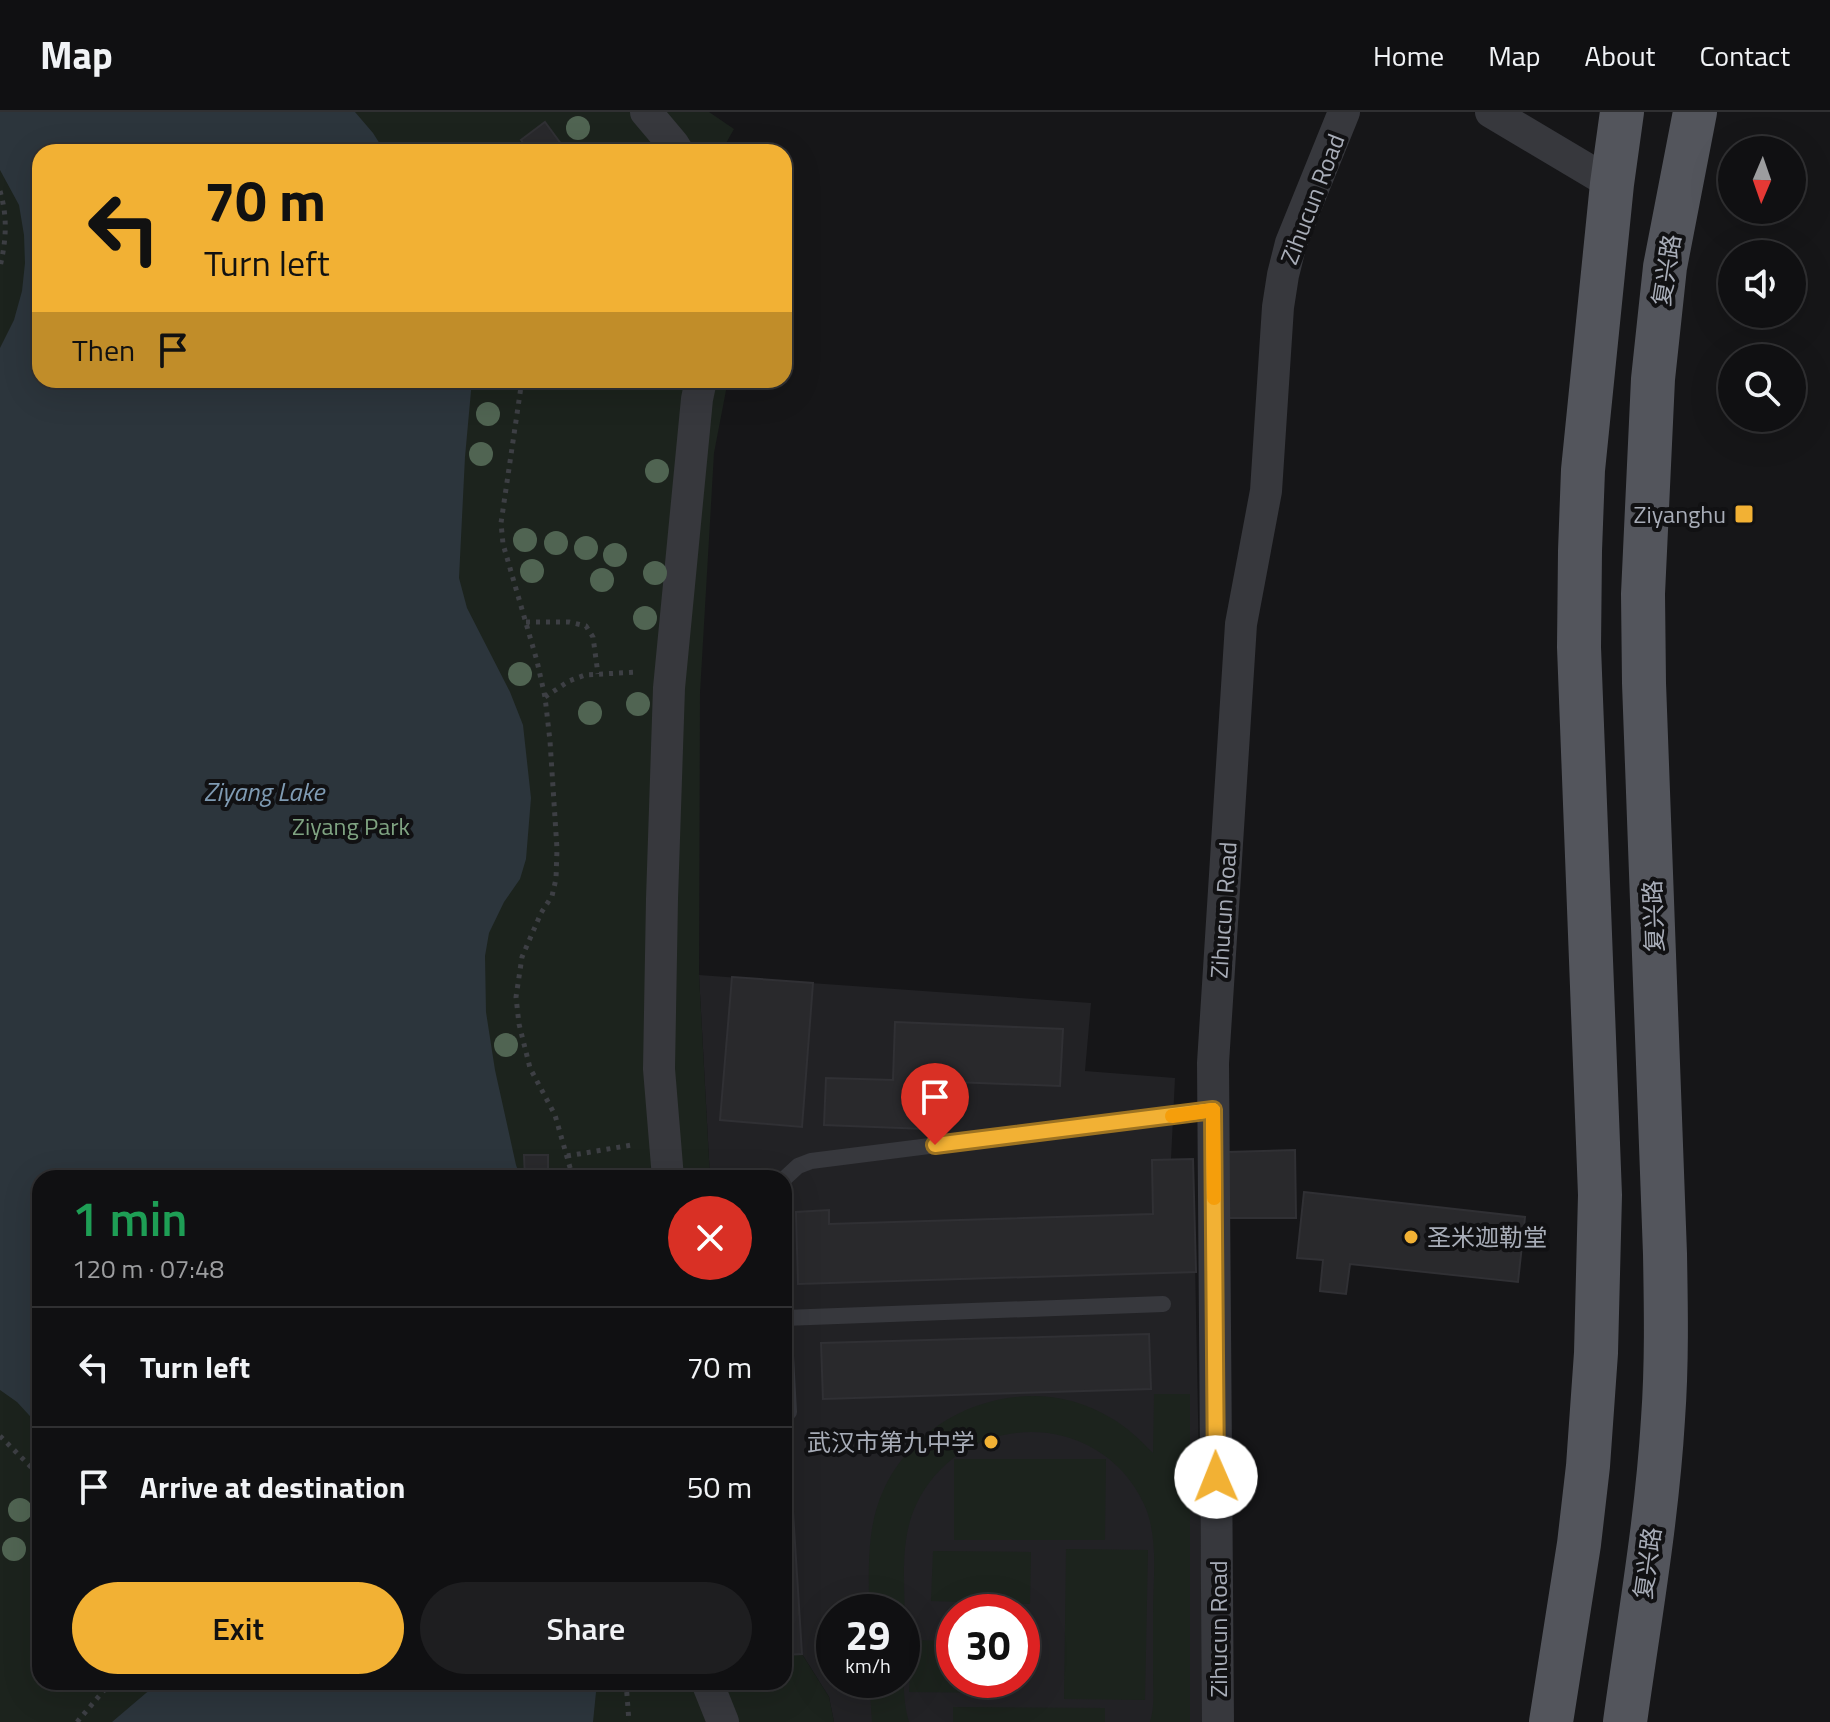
<!DOCTYPE html>
<html lang="en">
<head>
<meta charset="utf-8">
<style>
	:root { --surface:#101012; --page:#1e1e20; --text:#f1f3f6; --muted:#9c9d9f; --line:#303032; --accent:#f2b134 }
	body { margin:0; font-family:"Titillium Web","Noto Sans SC",sans-serif; background:var(--page); color:var(--text); height:100vh; display:flex; flex-direction:column; font-size:30px; white-space:nowrap }
	* { box-sizing:border-box; margin:0 }
	p { font-size:26px; color:var(--muted) }
	.icon { flex:none; width:44px; height:44px; fill:none; stroke:currentColor; stroke-width:2; stroke-linecap:round; stroke-linejoin:round }
	.map { position:relative; flex:1; overflow:hidden }
	.sheet { position:absolute; left:32px; top:1058px; width:760px; height:520px; display:flex; flex-direction:column; background:var(--surface); border-radius:24px; box-shadow:0 8px 32px #0002,0 0 0 2px var(--line) }
	.sheet>* { flex:none }
	.guide { position:absolute; left:32px; top:32px; width:760px; height:244px; border-radius:24px; box-shadow:0 8px 32px #0002,0 0 0 2px var(--line); background:#f2b134; color:#111; overflow:hidden }
	.needle { width:52px; rotate:182deg }
	.tools { position:absolute; left:1718px; top:24px; display:grid; gap:16px }
	.tools a { display:grid; place-items:center; width:88px; height:88px; border-radius:50%; background:var(--surface); box-shadow:0 8px 32px #0002,0 0 0 2px var(--line); font-size:40px }
	.speed { position:absolute; left:816px; top:1482px; display:flex; gap:16px; font-size:40px; font-weight:700; text-align:center }
	.speed>* { display:grid; place-content:center; width:104px; height:104px; border-radius:50%; background:var(--surface); box-shadow:0 8px 32px #0002,0 0 0 2px var(--line); line-height:1 }
	.speed small { font-size:20px; font-weight:400 }
	.speed .limit { border:12px solid #d22; background:#fff; color:#111 }
	.pin { position:absolute; display:grid; place-items:center; width:68px; height:68px; color:#fff; margin:-82px -34px; border-radius:50% 50% 50% 0; rotate:-45deg; box-shadow:0 0 8px #0007 }
	.pin .icon { rotate:45deg }
	.me { position:absolute; width:88px; margin:-44px; rotate:359deg; stroke-linejoin:round; filter:drop-shadow(0 0 6px #0008) }
	.turn { display:flex; align-items:center; gap:28px; height:168px; padding:0 40px; font-size:36px }
	.turn .icon { width:104px; height:104px; stroke-width:2.5 }
	.turn b { display:block; font-size:56px; line-height:68px }
	.then { display:flex; align-items:center; height:76px; padding:0 40px; background:#0003; gap:16px; font-size:30px }
	.round { display:grid; place-items:center; flex:none; width:84px; height:84px; border-radius:42px; background:var(--page) }
	.overview { display:flex; align-items:center; justify-content:space-between; height:136px; padding:0 40px }
	h1 { font-size:48px; font-weight:600; line-height:60px; color:#1e9e55 }
	.primary-button { display:flex; gap:16px; margin-top:auto; padding:16px 40px }
	.primary-button a { flex:1; height:92px; border-radius:48px; background:var(--accent); color:#111; font-size:32px; font-weight:600; line-height:92px; text-align:center }
	.primary-button a+a { background:var(--page); color:var(--text) }
	ul { padding:0; list-style:none }
	li { display:flex; align-items:center; gap:24px; height:120px; padding:0 40px; border-top:2px solid var(--line) }
	li div { flex:1 }
	li b { display:block; font-size:30px }
	li em { font-style:normal }
	header { display:flex; align-items:center; gap:48px; box-sizing:border-box; height:112px; padding:0 40px; background:var(--surface); border-bottom:2px solid var(--line) }
	header strong { font-size:38px }
	nav { display:flex; gap:44px; margin-inline-start:auto; font-size:28px }
	.map>svg:first-child { display:block }
	.built { fill:#222225; fill-rule:evenodd }
	.green { fill:#1c231d }
	.water { fill:#2c353c }
	.building { fill:#29292c; stroke:#303034; stroke-width:2 }
	.lines { fill:none; stroke-linecap:round; stroke-linejoin:round }
	.path { stroke:#3d3f44; stroke-width:5; stroke-dasharray:4 6; stroke-linecap:butt }
	.lane { stroke:#37383d; stroke-width:16 }
	.street { stroke:#37383d; stroke-width:32 }
	.primary { stroke:#53555c; stroke-width:44 }
	.tree { fill:#506452 }
	.route-casing { stroke:#9d7322; stroke-width:20 }
	.route { stroke:#f2b134; stroke-width:14 }
	.slow { stroke:#f59e0b; stroke-width:14 }
	.poi-dot { fill:#f2b134; stroke:#111113; stroke-width:3 }
	.labels { text-anchor:middle; dominant-baseline:central; stroke-width:8; stroke-linejoin:round; paint-order:stroke }
	.street-label { font-size:24px; fill:#a8adb8; stroke:#111113 }
	.poi-label { font-size:24px; fill:#a8adb8; stroke:#111113; text-anchor:end }
	.park-label { font-size:24px; fill:#7fa381; stroke:#111113 }
	.water-label { font-size:26px; font-style:italic; fill:#7f9bb3; stroke:#111113 }
</style>
</head>
<body>
<header>
<strong>Map</strong>
<nav><a>Home</a><a>Map</a><a>About</a><a>Contact</a></nav>
</header>
<div class="map">
<svg width="1830" height="1610" viewBox="0 0 1830 1610">
	<rect width="100%" height="100%" fill="#161618"/>
	<!-- built -->
	<path class="built" d="M699 863 1091 891 1085 959 1175 966 1171 1047H1193L1204 1610H834L829 1585 802 1542 784 1543V1066H710ZM834 1500H902V1568H834ZM954 1500H1022V1568H954Z"/>
	<!-- green -->
	<path class="green" d="M0 0H709L734 17 721 40H40V268H728L714 341 700 581 699 863 710 1066H40V1570H784V1543L802 1542 829 1585 834 1610H0Z
		M1154 1282H1190V1610H1150C1155 1595 1153 1577 1153 1562 1153 1541 1153 1521 1153 1501 1153 1466 1159 1425 1144 1392 1099 1295 961 1297 916 1393 899 1429 905 1474 905 1513 905 1544 900 1580 909 1610H872L869 1568H902V1500H869C869 1459 866 1417 883 1379 921 1294 1031 1257 1111 1306 1127 1315 1140 1328 1153 1341Z
		M954 1347H1106L1105 1428H954Z
		M1066 1437 1148 1438 1145 1588 1064 1587Z
		M933 1439 1031 1440 1030 1492 931 1489Z
		M911 1528 954 1529V1568H1008V1581L909 1580Z
		M953 1595 1105 1596V1610H953Z"/>
	<!-- water -->
	<path class="water" d="M0 0H355L373 21 385 40H40V268H472L465 345 459 466 467 496 510 580 523 613 531 686 526 747 520 767 504 790 489 821 485 844 486 900 495 958 516 1053 521 1066H40V1315L17 1290 0 1278V236L14 208 22 179 25 151 24 123 19 93 0 58Z
		M159 1570H597L593 1610H112Z"/>
	<!-- building -->
	<path class="building" d="M545 10 567 40H530L521 28Z
		M732 865 813 871 802 1015 720 1008Z
		M895 910 1063 917 1060 974 928 969 926 1017 824 1013 826 966 893 968Z
		M1295 1038 1296 1106H1229L1228 1040Z
		M524 1043H548V1066H525Z
		M1193 1047 1196 1160 798 1172 796 1100 829 1098V1112L1153 1102 1152 1048Z
		M1304 1080 1525 1105 1518 1170 1350 1152 1346 1182 1320 1179 1323 1148 1297 1146Z
		M1149 1222 1151 1277 823 1287 821 1231Z
		M784 1336H789L802 1542 784 1543Z"/>
	<g class="lines">
		<!-- path -->
		<path class="path" d="M0 79C8 106 6 129 0 155
			M522 268 501 411 503 432 537 549 545 585 550 629 557 737 556 767 552 784 541 801 522 845 516 885 519 912 530 956 555 1003 573 1066
			M526 510H569L586 514 593 525 598 562
			M545 585 569 569 585 563 637 560
			M567 1044 632 1033
			M0 1324 40 1364
			M626 1570 629 1610
			M77 1610 111 1570"/>
		<!-- lane -->
		<path class="lane" d="M784 1067 798 1054 811 1049 1213 998
			M784 1206 1163 1192
			M784 1206 789 1300"/>
		<!-- street -->
		<path class="street" d="M646 0 673 32 678 40
			M1491 0 1612 72
			M668 1066 659 957 662 787 669 576 697 287 701 268
			M707 1570 723 1610
			M1218 1610 1213 951 1241 512 1266 379 1278 195 1283 163 1291 131 1344 0"/>
		<!-- primary -->
		<path class="primary" d="M1551 1610 1579 1432 1588 1354 1596 1241 1600 1083 1579 535 1580 439 1583 358 1612 72 1622 0
			M1625 1610C1639 1509 1657 1408 1663 1307 1667 1252 1666 1197 1665 1142L1644 571 1643 482 1653 267 1665 155 1695 0"/>
	</g>
	<!-- trees -->
	<g class="tree">
		<circle cx="578" cy="16" r="12"/>
		<circle cx="488" cy="302" r="12"/>
		<circle cx="481" cy="342" r="12"/>
		<circle cx="657" cy="359" r="12"/>
		<circle cx="525" cy="428" r="12"/>
		<circle cx="556" cy="431" r="12"/>
		<circle cx="586" cy="436" r="12"/>
		<circle cx="615" cy="443" r="12"/>
		<circle cx="532" cy="459" r="12"/>
		<circle cx="655" cy="461" r="12"/>
		<circle cx="602" cy="468" r="12"/>
		<circle cx="645" cy="506" r="12"/>
		<circle cx="520" cy="562" r="12"/>
		<circle cx="638" cy="592" r="12"/>
		<circle cx="590" cy="601" r="12"/>
		<circle cx="506" cy="933" r="12"/>
		<circle cx="20" cy="1398" r="12"/>
		<circle cx="14" cy="1437" r="12"/>
	</g>
	<g class="lines">
		<!-- route casing -->
		<g class="route-casing">
			<path id="route" d="M935 1033 1213 998 1216 1365"/>
		</g>
		<!-- route -->
		<use href="#route" class="route"/>
		<!-- slow -->
		<path class="slow" d="M1172 1004 1213 998 1214 1086"/>
	</g>
	<!-- markers -->
	<g class="poi-dot">
		<rect x="1734" y="392" width="20" height="20" rx="4"/>
		<circle cx="1411" cy="1125" r="8"/>
		<circle cx="991" cy="1330" r="8"/>
	</g>
	<g class="labels">
		<!-- street labels -->
		<g class="street-label">
			<text transform="translate(1312 87) rotate(-69)">Zihucun Road</text>
			<text transform="translate(1666 158) rotate(-81)">复兴路</text>
			<text transform="translate(1223 798) rotate(-86)">Zihucun Road</text>
			<text transform="translate(1653 804) rotate(-92)">复兴路</text>
			<text transform="translate(1647 1451) rotate(-82)">复兴路</text>
			<text transform="translate(1218 1517) rotate(-90)">Zihucun Road</text>
		</g>
		<!-- poi labels -->
		<g class="poi-label">
			<text x="1726" y="402">Ziyanghu</text>
			<text x="1427" y="1125" text-anchor="start">圣米迦勒堂</text>
			<text x="975" y="1330">武汉市第九中学</text>
		</g>
		<!-- park labels -->
		<g class="park-label">
			<text x="351" y="714">Ziyang Park</text>
		</g>
		<!-- water labels -->
		<g class="water-label">
			<text x="264" y="679">Ziyang Lake</text>
		</g>
	</g>
</svg>
<div class="tools">
<a><svg class="needle" viewBox="-14 -14 28 28"><path d="M0-13l5 13h-10z" fill="#e53935"/><path d="M0 13l5-13h-10z" fill="#9c9d9f"/></svg></a>
<a><svg class="icon" aria-label="sound" viewBox="0 0 24 24"><path d="M4 9h4l5-4v14l-5-4H4zM17 9q2 3 0 6"/></svg></a>
<a><svg class="icon" aria-label="search" viewBox="0 0 24 24"><circle cx="10" cy="10" r="6"/><path d="M15 15l6 6"/></svg></a>
</div>
<div class="speed"><div>29<small>km/h</small></div><div class="limit">30</div></div>
<div class="pin" style="left:935px;top:1033px;background:#d93025"><svg class="icon" aria-label="arrive" viewBox="0 0 24 24"><path d="M6 21V4h12l-3 4 3 4H6"/></svg></div>
<svg class="me" style="left:1216px;top:1365px" viewBox="-20 -20 40 40"><circle r="19" fill="#fff"/><path d="M0-13L10 11 0 6-10 11z" fill="#f2b134"/></svg>
<div class="guide">
<div class="turn"><svg class="icon" aria-label="left" viewBox="0 0 24 24"><path d="M17 20v-9H6M10 6l-5 5 5 5"/></svg><div><b>70 m</b>Turn left</div></div>
<div class="then">Then<svg class="icon" aria-label="arrive" viewBox="0 0 24 24"><path d="M6 21V4h12l-3 4 3 4H6"/></svg></div>
</div>
<section class="sheet">
<div class="overview"><div><h1>1 min</h1><p>120 m · 07:48</p></div><a class="round" style="background:#d93025;color:#fff"><svg class="icon" aria-label="close" viewBox="0 0 24 24"><path d="M6 6l12 12M18 6L6 18"/></svg></a></div>
<ul>
<li><svg class="icon" aria-label="left" viewBox="0 0 24 24"><path d="M17 20v-9H6M10 6l-5 5 5 5"/></svg><div><b>Turn left</b></div><em>70 m</em></li>
<li><svg class="icon" aria-label="arrive" viewBox="0 0 24 24"><path d="M6 21V4h12l-3 4 3 4H6"/></svg><div><b>Arrive at destination</b></div><em>50 m</em></li>
</ul>
<div class="primary-button"><a>Exit</a><a>Share</a></div>
</section>
</div>
</body>
</html>
